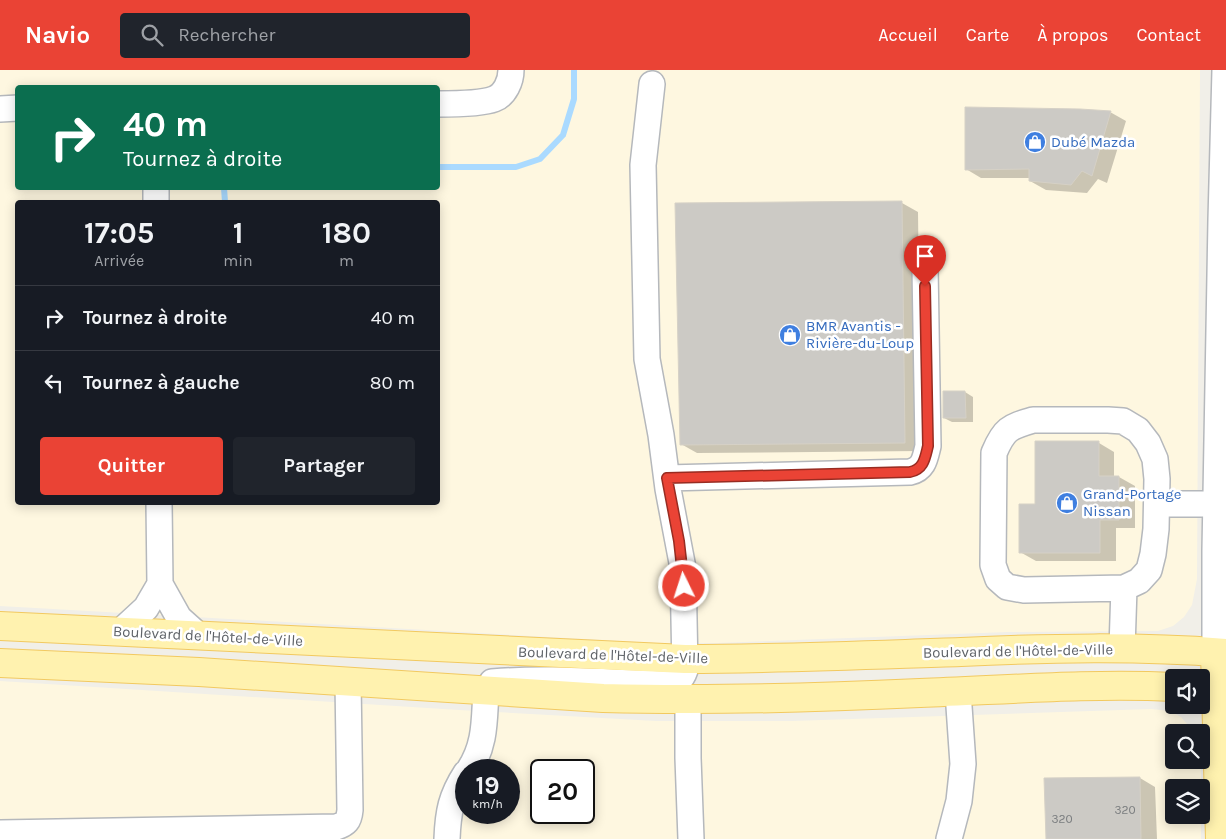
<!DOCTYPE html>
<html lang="fr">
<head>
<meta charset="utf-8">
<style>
	:root { --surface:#171b24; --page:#20242c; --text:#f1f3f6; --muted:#9ea1a6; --line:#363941; --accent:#ea4335 }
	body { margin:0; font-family:Karla,sans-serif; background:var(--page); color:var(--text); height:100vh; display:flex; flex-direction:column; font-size:19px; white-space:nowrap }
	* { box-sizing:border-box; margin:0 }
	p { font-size:16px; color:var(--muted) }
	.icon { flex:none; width:28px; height:28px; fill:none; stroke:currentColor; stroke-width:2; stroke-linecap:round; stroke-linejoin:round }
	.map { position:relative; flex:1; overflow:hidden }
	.side { position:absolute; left:15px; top:130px; width:425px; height:305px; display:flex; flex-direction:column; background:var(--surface); border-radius:5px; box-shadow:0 2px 12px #0003 }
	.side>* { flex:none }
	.guide { position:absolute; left:15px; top:15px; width:425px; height:105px; border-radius:5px; box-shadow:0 2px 12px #0003; background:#0b6e4f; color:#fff; overflow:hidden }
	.buttons { position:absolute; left:1165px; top:599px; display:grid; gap:10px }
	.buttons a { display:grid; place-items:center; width:45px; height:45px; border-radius:5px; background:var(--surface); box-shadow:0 2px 12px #0003; font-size:25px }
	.speed { position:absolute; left:455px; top:689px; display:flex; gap:10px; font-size:25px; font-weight:700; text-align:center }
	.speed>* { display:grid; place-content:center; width:65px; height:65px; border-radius:50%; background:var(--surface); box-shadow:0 2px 12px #0003; line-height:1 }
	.speed small { font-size:12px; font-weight:400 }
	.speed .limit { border:2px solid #111; border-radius:8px; background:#fff; color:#111 }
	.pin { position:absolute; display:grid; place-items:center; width:42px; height:42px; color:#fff; margin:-51px -21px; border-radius:50% 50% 50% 0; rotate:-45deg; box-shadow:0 0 5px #0007 }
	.pin .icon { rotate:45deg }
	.me { position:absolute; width:55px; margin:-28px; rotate:356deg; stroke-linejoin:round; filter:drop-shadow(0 0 4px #0008) }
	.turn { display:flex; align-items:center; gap:18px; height:105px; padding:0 25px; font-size:22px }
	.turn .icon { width:65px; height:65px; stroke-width:2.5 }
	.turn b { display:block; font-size:35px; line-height:42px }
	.eta { display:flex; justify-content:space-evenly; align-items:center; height:85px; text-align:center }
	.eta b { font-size:30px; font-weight:700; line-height:35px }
	.cta { display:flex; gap:10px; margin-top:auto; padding:10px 25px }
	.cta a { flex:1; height:58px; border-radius:5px; background:var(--accent); color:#fff; font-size:20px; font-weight:700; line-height:58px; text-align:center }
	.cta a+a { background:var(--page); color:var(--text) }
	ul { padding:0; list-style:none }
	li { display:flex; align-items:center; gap:15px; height:65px; padding:0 25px; border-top:1px solid var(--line) }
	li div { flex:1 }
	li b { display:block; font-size:19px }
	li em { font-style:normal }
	header { display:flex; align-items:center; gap:30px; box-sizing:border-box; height:70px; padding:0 25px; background:var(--accent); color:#fff }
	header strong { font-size:24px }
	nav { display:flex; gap:28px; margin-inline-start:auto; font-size:18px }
	.search { width:350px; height:45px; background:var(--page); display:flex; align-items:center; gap:12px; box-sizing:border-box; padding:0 18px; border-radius:5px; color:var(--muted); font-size:19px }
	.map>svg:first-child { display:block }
	.commercial { fill:#fef7e0; fill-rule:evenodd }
	.shadow { fill:#0003 }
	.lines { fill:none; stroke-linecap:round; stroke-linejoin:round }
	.stream { stroke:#aadaff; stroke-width:6 }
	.building { fill:#cccac5; stroke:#d6d1c6 }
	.minor-casing { stroke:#b5b8bc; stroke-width:28 }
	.major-casing { stroke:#f2c960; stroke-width:30 }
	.minor { stroke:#fff; stroke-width:25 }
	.major { stroke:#fff2af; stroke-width:28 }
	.route-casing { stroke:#982c22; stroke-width:12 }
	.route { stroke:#ea4335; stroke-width:9 }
	.labels { text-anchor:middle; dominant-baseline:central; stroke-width:5; stroke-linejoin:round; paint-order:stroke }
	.number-label { font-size:12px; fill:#7a7d7f }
	.shop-label { font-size:15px; fill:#366cbe; stroke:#fff; text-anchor:start }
	.street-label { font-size:15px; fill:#5f6368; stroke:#fff }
</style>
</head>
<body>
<header>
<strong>Navio</strong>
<div class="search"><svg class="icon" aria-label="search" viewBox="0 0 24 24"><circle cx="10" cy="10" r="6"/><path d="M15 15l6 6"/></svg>Rechercher</div>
<nav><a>Accueil</a><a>Carte</a><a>À propos</a><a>Contact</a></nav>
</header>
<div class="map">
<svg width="1226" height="769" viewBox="0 0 1226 769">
	<rect width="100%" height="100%" fill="#f1efe8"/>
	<!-- commercial -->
	<path class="commercial" d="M0 0H1200L1197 509 1192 535 1184 547 1173 556 1158 561 1008 562 717 573H655L0 536ZM18 18H438V118H18ZM18 132H438V432H18Z
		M0 611 459 640 656 651H792L1151 639 1170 641 1181 647 1194 662H1174V690L1201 689V717L1174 718V745H1201V769H0ZM466 700H509V742H466ZM541 700H584V742H541Z"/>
	<!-- shadow -->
	<path class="shadow" d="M1110 42 1126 51 1107 113 1098 109 1087 123 1046 120 1030 111V108H981L966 99Z
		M902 133 918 142 921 381 697 383 681 374 677 134Z
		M965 322 973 327V352H952L944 348Z
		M1099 373 1114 382V407H1119L1135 416V458H1116V491H1036L1020 482 1037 436Z
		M1140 708 1155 717 1157 769H1047Z"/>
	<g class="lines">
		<!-- stream -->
		<path class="stream" d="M438 97H516L540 89 563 65 574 29V0
			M224 118 225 132"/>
	</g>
	<!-- building -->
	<path class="building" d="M965 37 1080 39 1111 41 1092 106 1082 101 1071 115 1029 111V99L965 100Z
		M902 131 905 373 680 375 675 133Z
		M943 321H965L966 348H943Z
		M1035 371H1099V406H1119V450H1100V483H1019V434H1035Z
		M1140 707 1141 769H1046L1044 708Z"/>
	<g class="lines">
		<!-- minor casing -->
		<g class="minor-casing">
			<path id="minor" d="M438 34C451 34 481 34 494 29 505 25 511 11 511 0
				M0 39 18 38
				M156 118V132
				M1033 350H1108L1123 351 1138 360 1148 373 1155 389 1157 409 1156 459 1153 484 1149 500 1139 511 1124 518 1024 520 1007 517 998 509 993 495 994 383C1004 359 1009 357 1033 350Z
				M667 408 910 402C924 399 925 388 928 376L925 197
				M159 432 160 514 179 548 198 565
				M1157 434H1216
				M120 562 146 538 160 514
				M1122 578 1124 518
				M1215 583V480L1221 150 1225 0
				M492 612C551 607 609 613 669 614 678 613 682 609 685 600L683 498 668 419 661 365 647 289 643 95 652 14
				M688 630V688L691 769
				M469 700C486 674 484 650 486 621
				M0 763 336 757C346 754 349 751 350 740L348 612
				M447 769C448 742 451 726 466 703
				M949 769 959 731 963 694 958 622"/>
		</g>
		<!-- major casing -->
		<g class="major-casing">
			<path id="major" d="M0 556 685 589C777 589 869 585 961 582 1050 578 1138 576 1226 583
				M1215 583 1220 769
				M0 593 199 602 603 628C709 631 814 628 920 623 1004 620 1090 613 1174 617"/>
		</g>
		<!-- minor -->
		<use href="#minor" class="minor"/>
		<!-- major -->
		<use href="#major" class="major"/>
	</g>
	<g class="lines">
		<!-- route casing -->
		<g class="route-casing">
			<path id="route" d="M684 516 679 471 667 408 910 402C924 399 925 388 928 376L925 216"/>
		</g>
		<!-- route -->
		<use href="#route" class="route"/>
	</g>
	<!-- icons -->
	<defs>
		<g id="shop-disc" transform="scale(1.125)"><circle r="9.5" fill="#3f7fe0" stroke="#fff"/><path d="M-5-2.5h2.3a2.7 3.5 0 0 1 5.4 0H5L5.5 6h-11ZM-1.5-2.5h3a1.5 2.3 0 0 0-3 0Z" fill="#fff"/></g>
	</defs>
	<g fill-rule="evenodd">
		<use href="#shop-disc" x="1035" y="72"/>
		<use href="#shop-disc" x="790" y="265"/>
		<use href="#shop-disc" x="1067" y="433"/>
	</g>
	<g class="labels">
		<!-- number labels -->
		<g class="number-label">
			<text x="1125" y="740">320</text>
			<text x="1062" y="749">320</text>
		</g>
		<!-- shop labels -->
		<g class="shop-label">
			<text x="1051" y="72">Dubé Mazda</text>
			<text x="806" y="256">BMR Avantis -<tspan x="806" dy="17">Rivière-du-Loup</tspan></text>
			<text x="1083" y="424">Grand-Portage<tspan x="1083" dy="17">Nissan</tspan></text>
		</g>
		<!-- street labels -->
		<g class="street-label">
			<text transform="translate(208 566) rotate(3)">Boulevard de l'Hôtel-de-Ville</text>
			<text transform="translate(1018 581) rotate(-1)">Boulevard de l'Hôtel-de-Ville</text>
			<text transform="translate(613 585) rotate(2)">Boulevard de l'Hôtel-de-Ville</text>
		</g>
	</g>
</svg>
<div class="buttons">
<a><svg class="icon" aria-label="sound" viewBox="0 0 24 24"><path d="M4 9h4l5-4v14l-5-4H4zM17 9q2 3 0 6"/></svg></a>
<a><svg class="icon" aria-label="search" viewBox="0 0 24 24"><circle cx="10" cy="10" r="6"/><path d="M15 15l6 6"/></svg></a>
<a><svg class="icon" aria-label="layers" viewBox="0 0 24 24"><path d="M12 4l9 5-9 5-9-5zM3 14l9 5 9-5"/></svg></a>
</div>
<div class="speed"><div>19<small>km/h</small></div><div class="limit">20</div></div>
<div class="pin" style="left:925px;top:216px;background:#d93025"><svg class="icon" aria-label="arrive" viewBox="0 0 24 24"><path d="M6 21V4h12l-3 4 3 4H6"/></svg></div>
<svg class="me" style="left:684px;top:516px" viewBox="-20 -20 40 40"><circle r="17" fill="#ea4335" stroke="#fff" stroke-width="3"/><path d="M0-11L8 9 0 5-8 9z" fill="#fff"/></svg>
<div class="guide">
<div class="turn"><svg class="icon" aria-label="right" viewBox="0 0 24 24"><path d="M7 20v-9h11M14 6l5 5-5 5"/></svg><div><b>40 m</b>Tournez à droite</div></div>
</div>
<section class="side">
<div class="eta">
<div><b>17:05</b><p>Arrivée</p></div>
<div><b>1</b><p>min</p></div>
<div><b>180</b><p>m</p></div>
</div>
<ul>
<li><svg class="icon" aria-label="right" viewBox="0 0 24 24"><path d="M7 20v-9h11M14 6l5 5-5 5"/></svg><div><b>Tournez à droite</b></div><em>40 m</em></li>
<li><svg class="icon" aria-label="left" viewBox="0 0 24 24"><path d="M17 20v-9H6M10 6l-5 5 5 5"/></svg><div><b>Tournez à gauche</b></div><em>80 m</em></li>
</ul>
<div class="cta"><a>Quitter</a><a>Partager</a></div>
</section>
</div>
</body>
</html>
